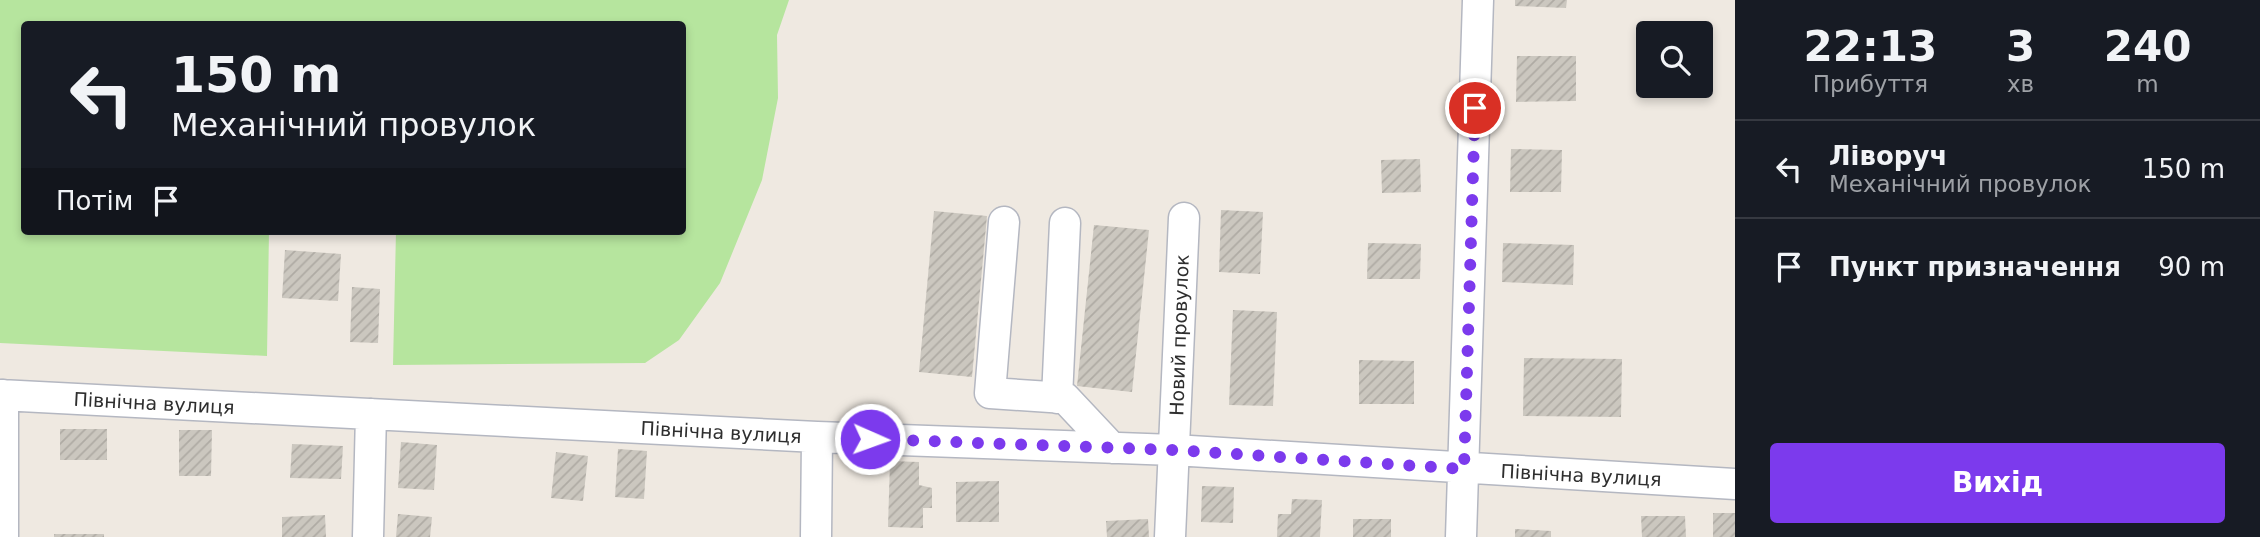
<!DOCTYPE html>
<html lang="uk">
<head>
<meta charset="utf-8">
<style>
	:root { --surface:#171b24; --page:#242831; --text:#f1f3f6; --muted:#9ea1a6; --line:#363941; --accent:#7c3aed }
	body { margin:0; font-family:"DejaVu Sans",sans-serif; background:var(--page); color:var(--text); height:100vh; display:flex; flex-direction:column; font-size:26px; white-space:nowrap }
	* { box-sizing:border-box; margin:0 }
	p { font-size:23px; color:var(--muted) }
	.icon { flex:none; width:38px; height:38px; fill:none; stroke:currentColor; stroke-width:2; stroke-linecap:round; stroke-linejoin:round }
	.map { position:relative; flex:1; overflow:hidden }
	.panel { display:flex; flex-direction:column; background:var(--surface); width:525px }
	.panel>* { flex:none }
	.banner { position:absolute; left:21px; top:21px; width:665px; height:214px; border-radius:7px; box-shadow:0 4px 10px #0003; background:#171b24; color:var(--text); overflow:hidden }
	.buttons { position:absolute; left:1636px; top:21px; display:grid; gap:14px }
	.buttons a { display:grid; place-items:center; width:77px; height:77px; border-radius:7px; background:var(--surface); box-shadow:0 4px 10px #0003; font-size:35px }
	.pin { position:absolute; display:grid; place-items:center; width:60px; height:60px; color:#fff; margin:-30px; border:4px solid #fff; border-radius:50%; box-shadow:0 2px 7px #0007 }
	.me { position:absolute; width:77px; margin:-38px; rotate:92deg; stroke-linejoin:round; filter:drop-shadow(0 0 5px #0008) }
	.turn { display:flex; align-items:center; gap:24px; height:147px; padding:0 35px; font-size:32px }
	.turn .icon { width:91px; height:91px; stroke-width:2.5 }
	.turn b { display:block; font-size:49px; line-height:60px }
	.then { display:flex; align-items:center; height:66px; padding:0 35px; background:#0003; gap:14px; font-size:26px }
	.eta { display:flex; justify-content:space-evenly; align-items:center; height:119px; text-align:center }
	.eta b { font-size:42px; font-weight:600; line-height:49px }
	.cta { display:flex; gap:14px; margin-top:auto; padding:14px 35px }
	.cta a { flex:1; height:80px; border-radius:7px; background:var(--accent); color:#fff; font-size:28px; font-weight:600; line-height:80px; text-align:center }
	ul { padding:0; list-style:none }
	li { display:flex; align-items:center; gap:21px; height:98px; padding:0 35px; border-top:2px solid var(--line) }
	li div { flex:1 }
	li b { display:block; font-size:26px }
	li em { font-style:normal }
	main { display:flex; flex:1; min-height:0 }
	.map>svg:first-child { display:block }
	.grass { fill:#b6e59e }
	.building { fill:url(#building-hatch) }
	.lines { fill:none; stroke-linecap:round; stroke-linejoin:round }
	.minor-casing { stroke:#b4b7c1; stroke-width:33 }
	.minor { stroke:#fff; stroke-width:30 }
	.route { stroke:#7c3aed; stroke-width:12; stroke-dasharray:0 21.6 }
	.labels { text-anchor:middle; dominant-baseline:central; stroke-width:5; stroke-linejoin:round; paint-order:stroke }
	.street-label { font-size:19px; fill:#2e2e2e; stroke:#fff }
</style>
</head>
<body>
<main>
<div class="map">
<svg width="1735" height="537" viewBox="0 0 1735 537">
	<defs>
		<pattern id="building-hatch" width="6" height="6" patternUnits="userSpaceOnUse" patternTransform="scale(1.75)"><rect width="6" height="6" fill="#cbc7bf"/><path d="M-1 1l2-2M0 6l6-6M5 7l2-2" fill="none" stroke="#afaba4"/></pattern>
	</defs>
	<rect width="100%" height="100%" fill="#efe9e1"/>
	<!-- grass -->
	<path class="grass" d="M0 0H789L777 35 778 98 762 180 720 283 679 340 645 363 393 365 396 231H682V24H24V231H269L267 356 0 343Z"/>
	<!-- building -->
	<path class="building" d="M1515 0H1567L1566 8 1515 6Z
		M1517 56H1576V101L1516 102Z
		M1511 149 1562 150 1561 192H1510Z
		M1420 159 1421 192 1382 193 1381 160Z
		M1221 210 1263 212 1260 274 1219 272Z
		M934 211 987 216 972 377 919 372Z
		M1094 225 1149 230 1132 392 1077 386Z
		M1368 243 1421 244 1420 279H1367Z
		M1503 243 1574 245 1573 285 1502 282Z
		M285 250 341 254 338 301 282 298Z
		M352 287 380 289 378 343 350 342Z
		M1233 310 1277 312 1273 406 1229 405Z
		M1524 358 1622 359 1621 417 1523 416Z
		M1359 360 1414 361V404H1359Z
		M60 429H107V460H60Z
		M179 430H212L211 476H179Z
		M401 442 437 445 434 490 398 488Z
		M292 444 343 446 341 479 290 478Z
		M618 449 647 451 644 499 615 497Z
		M556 452 588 456 583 501 551 498Z
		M890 461 919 462V485L932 488V508H923V528L888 527Z
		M999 481V522H956V482Z
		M1202 486 1234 487 1233 523 1201 522Z
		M1292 499 1322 500 1320 537H1277L1278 514H1291Z
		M1713 513H1735V537H1713Z
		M398 514 432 517 430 537H396Z
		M325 515 326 537H282V517Z
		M1641 516H1685L1686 537H1642Z
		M1148 519 1149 537H1107L1106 521Z
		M1353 519H1391V537H1353Z
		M1515 529 1551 531V537H1515Z
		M54 534H104V537H54Z"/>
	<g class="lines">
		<!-- minor casing -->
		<g class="minor-casing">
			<path id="minor" d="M1004 222 990 393 1065 398 1112 448
				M0 395 817 437 1174 450 1735 484
				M3 395V537
				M1057 398 1065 223
				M368 537 371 414
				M816 537 817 437
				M1170 537 1184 218
				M1461 537 1478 0"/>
		</g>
		<!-- minor -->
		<use href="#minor" class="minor"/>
	</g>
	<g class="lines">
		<!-- route -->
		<path class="route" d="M870 439 1174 450 1464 469 1475 108"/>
	</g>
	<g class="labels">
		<!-- street labels -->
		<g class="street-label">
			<text transform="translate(1179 335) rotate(-88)">Новий провулок</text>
			<text transform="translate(154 403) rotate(3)">Північна вулиця</text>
			<text transform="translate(721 432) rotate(3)">Північна вулиця</text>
			<text transform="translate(1581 475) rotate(3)">Північна вулиця</text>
		</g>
	</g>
</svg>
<div class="buttons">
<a><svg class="icon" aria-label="search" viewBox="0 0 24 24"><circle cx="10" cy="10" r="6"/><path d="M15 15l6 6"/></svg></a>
</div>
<div class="pin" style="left:1475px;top:108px;background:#d93025"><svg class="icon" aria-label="arrive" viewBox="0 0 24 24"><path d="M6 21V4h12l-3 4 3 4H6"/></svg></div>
<svg class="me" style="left:870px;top:439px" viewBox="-20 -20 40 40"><circle r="17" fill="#7c3aed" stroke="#fff" stroke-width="3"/><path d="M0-11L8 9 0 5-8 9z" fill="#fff"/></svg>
<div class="banner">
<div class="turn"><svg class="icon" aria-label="left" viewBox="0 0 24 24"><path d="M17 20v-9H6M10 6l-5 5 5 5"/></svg><div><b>150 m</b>Механічний провулок</div></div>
<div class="then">Потім<svg class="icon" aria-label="arrive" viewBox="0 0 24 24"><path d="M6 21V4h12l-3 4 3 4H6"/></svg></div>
</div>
</div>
<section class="panel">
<div class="eta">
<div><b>22:13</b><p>Прибуття</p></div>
<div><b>3</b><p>хв</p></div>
<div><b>240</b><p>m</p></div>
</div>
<ul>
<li><svg class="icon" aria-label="left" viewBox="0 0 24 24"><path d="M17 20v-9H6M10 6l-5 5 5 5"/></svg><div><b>Ліворуч</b><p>Механічний провулок</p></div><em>150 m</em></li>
<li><svg class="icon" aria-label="arrive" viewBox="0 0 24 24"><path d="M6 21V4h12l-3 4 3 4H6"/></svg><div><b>Пункт призначення</b></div><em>90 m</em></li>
</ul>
<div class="cta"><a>Вихід</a></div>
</section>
</main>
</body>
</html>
